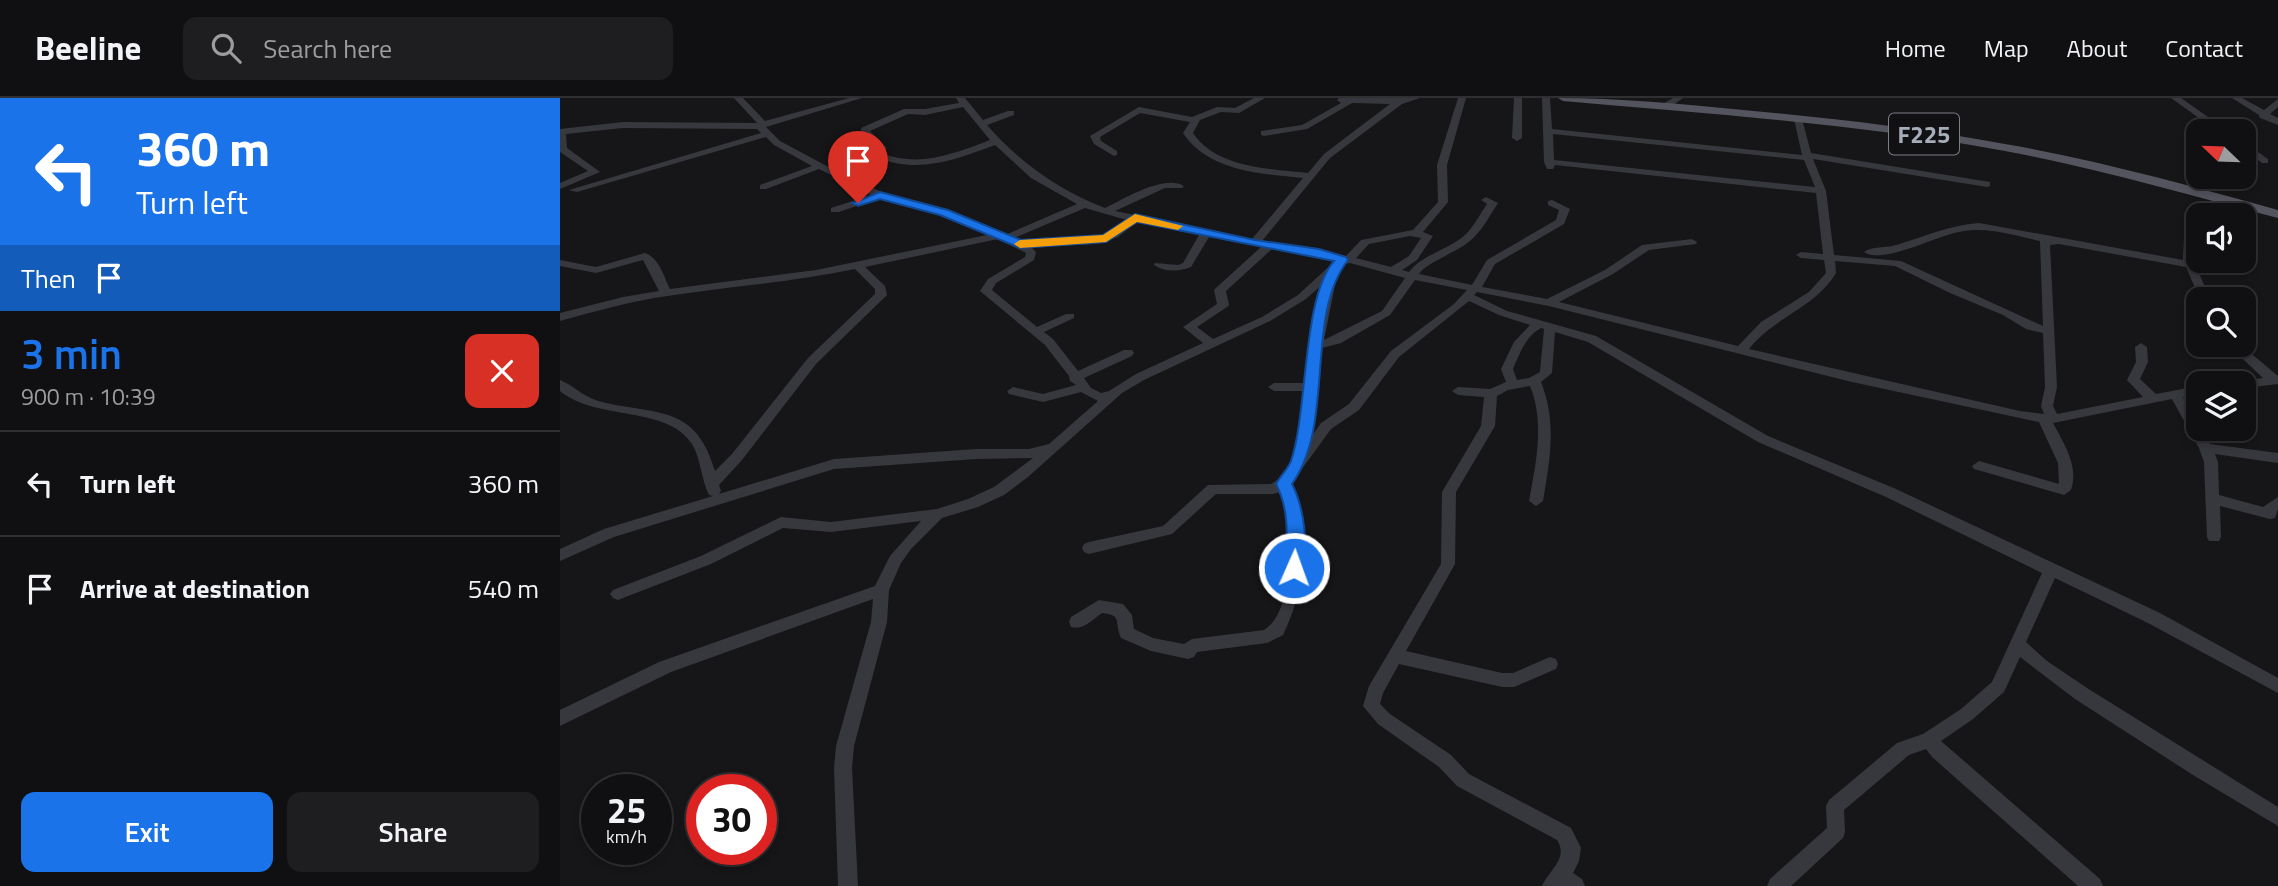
<!DOCTYPE html>
<html lang="en">
<head>
<meta charset="utf-8">
<style>
	:root { --surface:#101012; --page:#1e1e20; --text:#f1f3f6; --muted:#9c9d9f; --line:#303032; --accent:#1a73e8 }
	body { margin:0; font-family:"Titillium Web",sans-serif; background:var(--page); color:var(--text); height:100vh; display:flex; flex-direction:column; font-size:26px; white-space:nowrap }
	* { box-sizing:border-box; margin:0 }
	p { font-size:23px; color:var(--muted) }
	.icon { flex:none; width:38px; height:38px; fill:none; stroke:currentColor; stroke-width:2; stroke-linecap:round; stroke-linejoin:round }
	.map { position:relative; flex:1; overflow:hidden }
	.side { display:flex; flex-direction:column; background:var(--surface); width:560px }
	.side>* { flex:none }
	.guide { background:#1a73e8; color:#fff; overflow:hidden }
	.needle { width:46px; rotate:293deg }
	.buttons { position:absolute; left:1626px; top:21px; display:grid; gap:14px }
	.buttons a { display:grid; place-items:center; width:70px; height:70px; border-radius:14px; background:var(--surface); box-shadow:0 4px 10px #0003,0 0 0 2px var(--line); font-size:35px }
	.speed { position:absolute; left:21px; top:676px; display:flex; gap:14px; font-size:35px; font-weight:700; text-align:center }
	.speed>* { display:grid; place-content:center; width:91px; height:91px; border-radius:50%; background:var(--surface); box-shadow:0 4px 10px #0003,0 0 0 2px var(--line); line-height:1 }
	.speed small { font-size:18px; font-weight:400 }
	.speed .limit { border:10px solid #d22; background:#fff; color:#111 }
	.pin { position:absolute; display:grid; place-items:center; width:60px; height:60px; color:#fff; margin:-72px -30px; border-radius:50% 50% 50% 0; rotate:-45deg; box-shadow:0 0 7px #0007 }
	.pin .icon { rotate:45deg }
	.me { position:absolute; width:77px; margin:-38px; rotate:2deg; stroke-linejoin:round; filter:drop-shadow(0 0 5px #0008) }
	.turn { display:flex; align-items:center; gap:24px; height:147px; padding:0 21px; font-size:32px }
	.turn .icon { width:91px; height:91px; stroke-width:2.5 }
	.turn b { display:block; font-size:49px; line-height:60px }
	.then { display:flex; align-items:center; height:66px; padding:0 21px; background:#0003; gap:14px; font-size:26px }
	.round { display:grid; place-items:center; flex:none; width:74px; height:74px; border-radius:14px; background:var(--page) }
	.overview { display:flex; align-items:center; justify-content:space-between; height:119px; padding:0 21px }
	h1 { font-size:42px; font-weight:600; line-height:52px; color:var(--accent) }
	.primary-button { display:flex; gap:14px; margin-top:auto; padding:14px 21px }
	.primary-button a { flex:1; height:80px; border-radius:14px; background:var(--accent); color:#fff; font-size:28px; font-weight:600; line-height:80px; text-align:center }
	.primary-button a+a { background:var(--page); color:var(--text) }
	ul { padding:0; list-style:none }
	li { display:flex; align-items:center; gap:21px; height:105px; padding:0 21px; border-top:2px solid var(--line) }
	li div { flex:1 }
	li b { display:block; font-size:26px }
	li em { font-style:normal }
	header { display:flex; align-items:center; gap:42px; box-sizing:border-box; height:98px; padding:0 35px; background:var(--surface); border-bottom:2px solid var(--line) }
	header strong { font-size:33px }
	nav { display:flex; gap:38px; margin-inline-start:auto; font-size:24px }
	.search { width:490px; height:63px; background:var(--page); display:flex; align-items:center; gap:18px; box-sizing:border-box; padding:0 24px; border-radius:14px; color:var(--muted); font-size:26px }
	main { display:flex; flex:1; min-height:0 }
	.map>svg:first-child { display:block }
	.lines { fill:none; stroke-linecap:round; stroke-linejoin:round }
	.minor { fill:#37383d; fill-rule:evenodd }
	.major { fill:#53545d; fill-rule:evenodd }
	.route { fill:#1a73e8; stroke:#114b97; stroke-width:2 }
	.slow { fill:#f59e0b }
	.labels { text-anchor:middle; dominant-baseline:central; stroke-width:7; stroke-linejoin:round; paint-order:stroke }
	.shield { fill:#111113; stroke:#7a7e87; stroke-width:2 }
	.shield-label { font-size:24px; font-weight:bold; fill:#a7acb9 }
</style>
</head>
<body>
<header>
<strong>Beeline</strong>
<div class="search"><svg class="icon" aria-label="search" viewBox="0 0 24 24"><circle cx="10" cy="10" r="6"/><path d="M15 15l6 6"/></svg>Search here</div>
<nav><a>Home</a><a>Map</a><a>About</a><a>Contact</a></nav>
</header>
<main>
<section class="side">
<div class="guide">
<div class="turn"><svg class="icon" aria-label="left" viewBox="0 0 24 24"><path d="M17 20v-9H6M10 6l-5 5 5 5"/></svg><div><b>360 m</b>Turn left</div></div>
<div class="then">Then<svg class="icon" aria-label="arrive" viewBox="0 0 24 24"><path d="M6 21V4h12l-3 4 3 4H6"/></svg></div>
</div>
<div class="overview"><div><h1>3 min</h1><p>900 m · 10:39</p></div><a class="round" style="background:#d93025;color:#fff"><svg class="icon" aria-label="close" viewBox="0 0 24 24"><path d="M6 6l12 12M18 6L6 18"/></svg></a></div>
<ul>
<li><svg class="icon" aria-label="left" viewBox="0 0 24 24"><path d="M17 20v-9H6M10 6l-5 5 5 5"/></svg><div><b>Turn left</b></div><em>360 m</em></li>
<li><svg class="icon" aria-label="arrive" viewBox="0 0 24 24"><path d="M6 21V4h12l-3 4 3 4H6"/></svg><div><b>Arrive at destination</b></div><em>540 m</em></li>
</ul>
<div class="primary-button"><a>Exit</a><a>Share</a></div>
</section>
<div class="map">
<svg width="1718" height="788" viewBox="0 0 1718 788">
	<rect width="100%" height="100%" fill="#161618"/>
	<g class="lines">
		<!-- minor -->
		<path class="minor" d="M174 0H183L205 23 289 0H302L206 29 220 43 276 73 316 49 301 34V30L344 11H365L399 5 396 0H405L423 22 448 13H454V17L427 27C460 65 499 92 545 110 564 101 604 76 624 88L622 90H605L555 113 692 141 743 80C701 76 648 73 623 35L630 24 580 15 540 39 541 43 557 53V57L554 58 534 46 530 38 579 9 632 19 657 9 675 10 694 0H705L679 15 661 14 640 22 633 35C656 70 710 71 748 75L764 56 830 6 792 5 747 31 704 38 701 37V33L742 27 781 5 777 2 779 0H860L842 6 770 60 702 143 759 151 786 158 801 142 853 132 878 104 877 67 898 0H906L887 67 888 104 863 134 873 138 857 162 842 172 849 174C862 157 887 152 904 138 913 130 920 116 927 106L921 102 926 99 938 105C930 117 922 133 911 142 898 154 867 164 859 176L912 187 927 162 996 122 999 112 988 107V103L992 102 1010 111 1004 126 935 166 922 189 987 201 1045 172 1082 147 1132 141 1137 144 1136 146 1089 152 1053 176 999 204 1178 248 1201 224 1249 194 1266 175 1264 162 1241 160 1236 157 1241 154 1263 156 1256 95 995 67 993 71H987L984 64 982 0H990L992 31 1242 57 1234 21 1238 18 1242 21 1251 55 1430 84V88L1427 89 1253 61 1266 93 1274 157 1341 163 1483 228 1480 143C1453 137 1426 128 1399 134 1376 138 1322 167 1304 154 1312 148 1326 150 1336 147 1364 139 1389 127 1419 125L1623 162 1624 139 1629 136H1638V142H1634L1633 161 1650 201H1640L1626 169 1499 146 1490 147 1497 289 1493 308 1497 316 1583 299 1567 282 1576 264 1575 249 1581 245 1587 249 1588 264 1580 281 1596 296 1638 288V296L1623 299 1638 325V331H1642L1650 346 1718 355V365L1655 356 1658 364 1659 397 1703 409 1718 399V411L1715 420 1710 421 1660 408 1661 439 1659 443H1649L1647 439 1644 364 1639 350 1612 301 1493 325C1504 346 1519 368 1511 392L1504 397 1414 371 1412 368 1419 363 1499 386 1498 365 1479 324 1292 284 989 208 917 194 914 197 947 213 1036 238 1208 338 1336 391 1600 515 1718 580V595L1588 525 1495 480 1466 544 1487 563 1527 590 1718 709V728L1633 677 1515 601 1460 559 1444 594 1413 621 1381 643 1540 781 1543 788H1518L1372 659 1366 651 1349 657 1284 712 1285 734 1283 740 1231 788H1207L1210 781 1267 730 1266 708 1269 702 1337 645 1363 636 1401 611 1432 584 1482 475 1326 399 1198 344 1028 244 995 234 992 275 981 284C997 324 990 362 983 403L976 408 969 403C976 365 985 325 970 288L948 292 937 298 935 328 896 394 895 466 846 553 942 575H953L990 559 996 561 998 566 996 571 954 589H942L839 566 823 595 820 606 830 616 891 657 909 676 1011 730 1021 750 1019 763 1013 775 1022 781 1025 788H982C989 772 1009 760 997 742L897 688 879 669 818 626 803 608 809 588 881 466 882 394 921 328 924 299 898 297 892 293 898 289 930 291 946 284 941 271 954 244 970 227 939 217 909 203 839 259 799 312 771 331 731 386C752 437 746 489 723 537L707 545 637 554 634 559 628 561 591 553 561 540C554 524 563 517 542 515 533 521 523 533 511 529L509 524 511 519 539 502 563 506 572 517 574 531 593 540 624 546 632 541 704 532C737 512 731 425 720 394L713 396H656L612 436 529 456 524 454 522 450 524 446 529 444 603 428 648 387 711 386C739 373 740 321 744 293H714L708 289 714 285H745L765 184 746 201 710 223 584 282 562 295 468 379 444 397 418 409 382 420 351 451 341 465 329 492 327 524 294 648 292 670 298 788H278L274 670 276 648 311 524 313 501 111 574 0 628V612L99 564 315 488 330 458 361 423 271 434 223 430 151 466 63 500 58 502 53 500 50 496 53 492 141 458 221 419 271 424 377 411 408 401 434 389 473 360 416 361 274 371 54 439 0 463V451L44 431 153 398 149 397C141 381 141 361 132 346 107 307 36 323 0 293V282C13 287 22 298 38 303 95 318 135 304 155 373L172 356 248 260 315 196V191L295 171C228 185 161 189 94 200 62 206 31 214 0 223V215L63 199 99 193 83 162 36 175 0 168V162L36 169 85 155C100 161 103 177 110 191L256 172 427 137 380 117 320 100 279 114H271V110L311 97 259 71 206 91H200V87L252 68 214 47 206 39 17 94 9 92 201 35 197 31 63 30 6 36 7 50 40 74 0 91V85L28 73 0 54V31L63 24 197 25ZM403 9 430 42C393 56 360 70 321 55L327 50 310 33 348 16 365 17ZM993 36 1244 62 1255 89 994 62ZM435 47 471 80 517 106 445 137 388 113 324 95 283 77 314 59C359 76 392 63 435 47ZM525 110 567 122 550 135 536 140 461 143 454 140ZM577 124 639 137 623 165 618 167 595 165 594 167C604 174 619 174 631 169L649 139 701 149 656 190 654 192 657 206 623 229 643 245 576 276 549 293 541 295 531 290 524 280 572 258 574 255 572 252H564L518 273 493 241 484 234 514 220V216H506L477 229 432 192 436 185 474 162 476 154 471 149 537 146 558 139ZM850 138 861 140 849 158 831 169 796 160 809 146ZM438 141 466 155 465 159 428 181 420 193 485 247 509 278 510 283 516 287 483 296 453 289 447 293 449 296 483 304 521 294 538 303 489 346 469 351H416L274 361 159 396 161 393 159 387 182 362 256 266 327 197 325 188 305 169ZM712 151 776 162 738 197 702 219 653 241 637 229 667 209 669 207 666 193ZM1275 163 1335 168 1390 195 1443 217 1466 231 1483 235 1485 289 1481 308 1484 316 1460 313 1189 251C1214 219 1255 210 1276 175ZM790 165 845 180 822 213 764 242 778 172 784 166ZM855 182 907 192 894 206 831 253 789 306 761 325 750 341 762 250 781 245 830 217ZM981 230 984 231 980 274 969 280 957 282 953 271C960 255 965 239 981 230Z
			M954 0H962V40L957 43 952 40Z
			M1113 0H1123L1107 11H1101V7Z
			M1611 0H1621L1668 33H1657Z
			M1672 0H1682L1704 12 1718 1V9L1710 16 1718 20V27L1700 20 1699 17Z
			M1684 44 1708 61V65H1702L1684 51Z
			M1668 247H1681L1718 278V286L1684 290V285H1678L1680 283 1703 280Z"/>
		<!-- major -->
		<path class="major" d="M998 0C1059 0 1121 6 1183 12 1271 20 1358 30 1445 46 1537 62 1628 87 1718 112V120C1627 97 1538 70 1445 53 1299 26 1151 16 1003 3Z"/>
	</g>
	<!-- route -->
	<path class="route" d="M320 94 388 112 461 142 543 137 575 116 695 142 759 151 786 159 788 162C744 219 776 324 732 386 743 407 751 453 740 475H728L725 470C727 440 730 413 716 386 720 378 728 371 731 363 748 313 742 199 774 163L577 124 546 144 460 150 380 117 320 101 298 108 292 105Z"/>
	<!-- slow -->
	<path class="slow" d="M575 116 623 128 618 132 577 124 546 144 460 150 454 146 460 142 543 137Z"/>
	<g class="labels">
		<!-- shield labels -->
		<rect class="shield" x="1329" y="15.5" width="70" height="41" rx="5"/>
		<g class="shield-label">
			<text x="1364" y="36">F225</text>
		</g>
	</g>
</svg>
<div class="buttons">
<a><svg class="needle" viewBox="-14 -14 28 28"><path d="M0-13l5 13h-10z" fill="#e53935"/><path d="M0 13l5-13h-10z" fill="#9c9d9f"/></svg></a>
<a><svg class="icon" aria-label="sound" viewBox="0 0 24 24"><path d="M4 9h4l5-4v14l-5-4H4zM17 9q2 3 0 6"/></svg></a>
<a><svg class="icon" aria-label="search" viewBox="0 0 24 24"><circle cx="10" cy="10" r="6"/><path d="M15 15l6 6"/></svg></a>
<a><svg class="icon" aria-label="layers" viewBox="0 0 24 24"><path d="M12 4l9 5-9 5-9-5zM3 14l9 5 9-5"/></svg></a>
</div>
<div class="speed"><div>25<small>km/h</small></div><div class="limit">30</div></div>
<div class="pin" style="left:298px;top:105px;background:#d93025"><svg class="icon" aria-label="arrive" viewBox="0 0 24 24"><path d="M6 21V4h12l-3 4 3 4H6"/></svg></div>
<svg class="me" style="left:734px;top:470px" viewBox="-20 -20 40 40"><circle r="17" fill="#1a73e8" stroke="#fff" stroke-width="3"/><path d="M0-11L8 9 0 5-8 9z" fill="#fff"/></svg>
</div>
</main>
</body>
</html>
